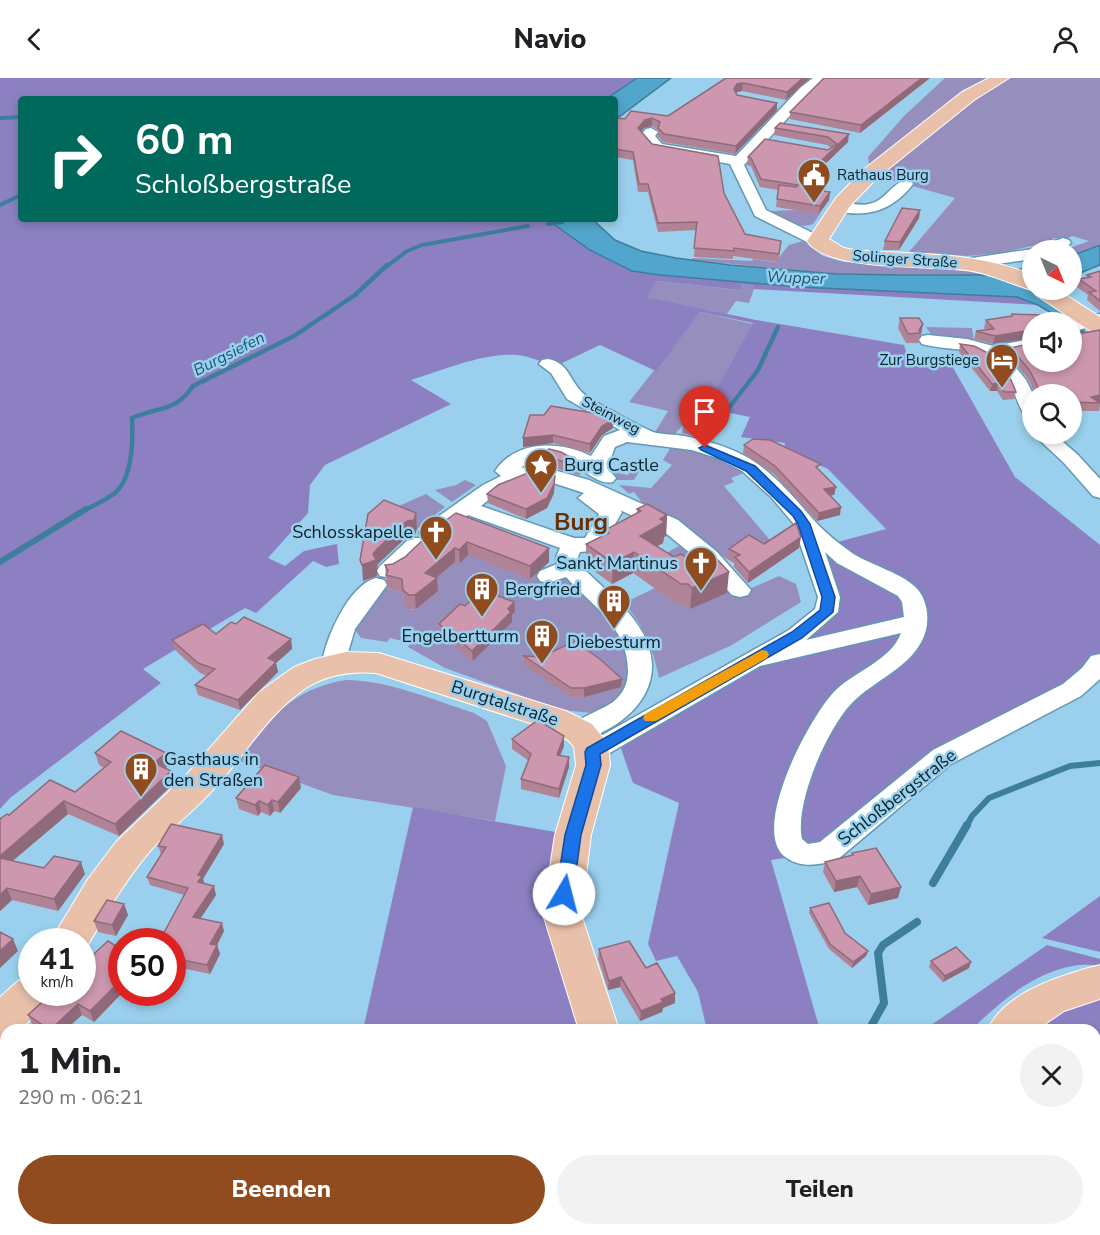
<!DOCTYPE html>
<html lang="de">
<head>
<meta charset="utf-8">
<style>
	:root { --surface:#fff; --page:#f2f2f2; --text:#202124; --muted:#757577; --accent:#904c1e }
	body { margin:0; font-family:"Nunito Sans",sans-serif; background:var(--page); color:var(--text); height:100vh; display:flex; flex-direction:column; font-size:22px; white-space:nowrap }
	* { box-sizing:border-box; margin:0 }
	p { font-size:20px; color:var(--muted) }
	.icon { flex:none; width:33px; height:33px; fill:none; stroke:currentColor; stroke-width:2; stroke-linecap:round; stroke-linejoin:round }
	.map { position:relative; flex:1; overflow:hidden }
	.sheet { position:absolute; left:0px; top:946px; width:1101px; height:212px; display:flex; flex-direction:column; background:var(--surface); border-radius:18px 18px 0 0; box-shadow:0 3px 9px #0003 }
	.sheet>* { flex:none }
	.top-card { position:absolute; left:18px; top:18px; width:600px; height:126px; border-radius:6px; box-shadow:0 3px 9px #0003; background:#00695c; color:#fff; overflow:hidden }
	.needle { width:39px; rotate:137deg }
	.buttons { position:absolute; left:1022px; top:162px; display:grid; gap:12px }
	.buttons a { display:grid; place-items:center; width:60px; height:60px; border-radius:50%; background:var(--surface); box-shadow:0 3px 9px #0003; font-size:30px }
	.speed { position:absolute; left:18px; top:850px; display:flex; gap:12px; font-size:30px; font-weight:700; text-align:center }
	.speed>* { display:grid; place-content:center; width:78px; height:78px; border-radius:50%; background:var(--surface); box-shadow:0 3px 9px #0003; line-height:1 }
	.speed small { font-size:15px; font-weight:400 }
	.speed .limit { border:9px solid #d22; background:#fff; color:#111 }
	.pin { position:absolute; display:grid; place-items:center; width:51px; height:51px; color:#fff; margin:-62px -26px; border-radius:50% 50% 50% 0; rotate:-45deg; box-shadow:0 0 6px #0007 }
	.pin .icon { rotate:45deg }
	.me { position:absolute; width:66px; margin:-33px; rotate:8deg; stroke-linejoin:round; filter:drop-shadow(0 0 4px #0008) }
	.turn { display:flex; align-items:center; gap:21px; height:126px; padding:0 18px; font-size:27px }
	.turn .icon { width:78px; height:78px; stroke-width:2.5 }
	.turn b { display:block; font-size:42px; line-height:51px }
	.round { display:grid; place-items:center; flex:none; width:63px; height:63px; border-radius:32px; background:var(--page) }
	.summary { display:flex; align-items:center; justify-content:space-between; height:102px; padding:0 18px }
	h1 { font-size:36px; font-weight:800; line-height:45px }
	.action { display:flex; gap:12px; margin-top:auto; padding:12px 18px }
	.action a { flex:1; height:69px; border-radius:36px; background:var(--accent); color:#fff; font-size:24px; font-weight:800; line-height:69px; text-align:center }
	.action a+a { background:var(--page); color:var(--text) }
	header { display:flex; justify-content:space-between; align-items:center; height:78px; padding:0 18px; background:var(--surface); font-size:27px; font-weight:800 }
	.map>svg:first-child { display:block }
	.green { fill:#968fbd }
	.forest { fill:#8c80c2 }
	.water { fill:#52a5cc; stroke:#3d7e9c; stroke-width:1.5 }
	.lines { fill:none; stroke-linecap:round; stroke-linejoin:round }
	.stream-far3 { stroke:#3d7e9c; stroke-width:4 }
	.stream-far2 { stroke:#3d7e9c; stroke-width:4.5 }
	.stream-far1 { stroke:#3d7e9c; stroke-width:6 }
	.stream { stroke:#3d7e9c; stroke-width:8 }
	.minor-casing { stroke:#6499b4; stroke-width:3 }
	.major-casing { stroke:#fff; stroke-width:2 }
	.minor { fill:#fff; fill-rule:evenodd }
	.major { fill:#e9c1aa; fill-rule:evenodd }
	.wall { fill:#b08396 }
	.shaded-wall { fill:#906a7a }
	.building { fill:#cd98af; stroke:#906a7a; stroke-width:1.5 }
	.route { fill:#1a73e8; stroke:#114b97; stroke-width:1.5 }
	.slow { fill:#f59e0b }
	.labels { text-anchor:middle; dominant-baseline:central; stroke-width:5; stroke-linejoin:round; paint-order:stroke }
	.far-poi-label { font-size:15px; fill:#0b222c; stroke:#9ad0ed; text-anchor:start }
	.far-street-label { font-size:15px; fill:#0b222c; stroke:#9ad0ed }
	.far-water-label { font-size:16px; font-style:italic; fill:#175773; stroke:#9ad0ed }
	.poi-label { font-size:18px; fill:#0b222c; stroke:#9ad0ed; text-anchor:start }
	.street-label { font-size:18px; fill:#0b222c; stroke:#9ad0ed }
	.district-label { font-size:24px; font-weight:bold; fill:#6a2f00; stroke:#9ad0ed }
</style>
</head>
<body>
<header><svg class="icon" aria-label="back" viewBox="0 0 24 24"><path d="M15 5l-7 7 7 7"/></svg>Navio<svg class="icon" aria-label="person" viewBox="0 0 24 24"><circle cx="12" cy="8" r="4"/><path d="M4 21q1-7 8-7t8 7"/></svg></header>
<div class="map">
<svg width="1100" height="1157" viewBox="0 0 1100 1157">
	<rect width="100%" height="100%" fill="#9ad0ed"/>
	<!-- green -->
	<path class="green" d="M945 0H1100V167L1071 178V172H1064L1089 163 1072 158 1068 160H1054L1050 164 1000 175 967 178 909 174 955 120 870 96 864 90 869 86 868 79 904 38Z
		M799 132 820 136 813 146C797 152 783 141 770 133Z
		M803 163 823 178 843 184 938 189 992 197 837 196 691 182 693 180 752 183 753 181 775 184 789 167Z
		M657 203 739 212 742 206 755 208 749 225 736 223 727 236 646 219Z
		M700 234 753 246 700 341 690 339 674 357 655 354 668 333 629 324Z
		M926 249 972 250 974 264 933 259Z
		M674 364 701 371 749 393 731 400 734 404 724 408 775 468H747L727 481 662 436 643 426 634 414 629 416 619 407 651 410 672 387 663 382Z
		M635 383 645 384 634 402H613L610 399 613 394 628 397 632 391 615 392Z
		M465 402 476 407 452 424 435 412 456 407Z
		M426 416 445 429 417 451 386 438 401 427Z
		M484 459 549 484 544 489 571 499 621 545 631 608 606 631 592 635 561 632 445 590 408 569 410 565 390 560 387 564 361 560 353 549 383 509 403 515 404 525 412 532 437 514 419 506Z
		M681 467 745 513 779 498 796 506 801 524 732 567 659 600C653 570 644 548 624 525L655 510 666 475Z
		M346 602C388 602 433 622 474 635L487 643 506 688 495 743 333 717 234 681C269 642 291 611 346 602Z"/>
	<!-- forest -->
	<path class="forest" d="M0 0H637L606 21H21V141H552L555 147 590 172 632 193 660 197 799 209 1017 219 1038 227 754 211V208L742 206 740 212 657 203 647 219 756 242 904 267 909 284 951 286 1015 399 1100 467V584L806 777 771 782 820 952H707L698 914 677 878 656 883 648 866 679 725 633 705 617 659 826 534 804 445 834 465 886 451 828 391 784 371 785 365 741 359 750 339 706 330 753 245 700 234 656 293 600 267 562 285V288C547 288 533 278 517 277 482 275 444 292 411 302L451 326 325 387 310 407 308 435 268 480 285 488 304 473 337 466 339 486 326 489 313 483 256 535 245 530 143 591 161 605 10 720 0 731Z
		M413 729 573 757 562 836 599 952H363Z
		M1100 818V874L1042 860Z
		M1047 867 1100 881V887C1091 887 1081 886 1072 888 1031 896 999 925 971 952H924Z
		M1100 904V1157H237L239 1152H1095V952H1008L1017 943Z"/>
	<!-- water -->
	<path class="water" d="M637 0H671L615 42V21H606Z
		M552 141H592L615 162 641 173 676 180 730 187 837 196 903 197H992L1008 188 1017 192 1032 188V212H1035L1031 213 1075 242 1065 243 1038 227 1017 219 799 209 660 197 632 193 590 172 555 147Z
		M1100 167V187L1071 199V178Z"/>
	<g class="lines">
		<!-- stream-far3 -->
		<path class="stream-far3" d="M0 40 21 39
			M0 127 21 117
			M548 146 562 144
			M386 189 407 173 422 167 528 148"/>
		<!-- stream-far2 -->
		<path class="stream-far2" d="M1064 238 1100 269
			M728 331 758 292 778 249
			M83 433C94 427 107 422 116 414 133 398 133 361 132 340 157 329 176 334 193 308L294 258 355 217 387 187"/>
		<!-- stream-far1 -->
		<path class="stream-far1" d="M0 484 86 431
			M966 749 972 738 989 720 1070 688 1100 685"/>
		<!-- stream -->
		<path class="stream" d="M933 805 967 747
			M869 952 884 925 878 875 883 867 917 844"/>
		<!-- minor casing -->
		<g class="minor-casing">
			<path id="minor" d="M813 0H827L811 15 744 87 766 132 823 160 825 163 823 166H811L755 138 730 86 652 72 640 58 646 51 651 50 658 54 655 58 662 66 736 78 801 9Z
				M906 102 911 103 913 106C897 127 876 138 849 135 842 134 836 134 831 129 840 120 857 129 869 126 885 123 892 105 906 102Z
				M1063 160 1069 162 1071 165C1062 174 1049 173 1037 172L1039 169Z
				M1032 171 1037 172H1032V181L972 190 964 185 972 180Z
				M1100 236V246L1071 254V244H1068Z
				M928 257 967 261 993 268 1032 261V271L1005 276 1026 302 1033 316 1032 340 1025 338C1019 329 1016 318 1011 308 983 261 966 277 922 266L919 262 922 258Z
				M548 281C567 285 568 297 579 311 586 320 599 326 609 331 623 339 639 348 653 354 662 357 675 356 684 358 705 362 726 368 745 378 772 393 791 416 811 439 822 452 838 465 852 475 870 487 906 496 919 513 927 524 929 539 926 552 917 586 880 599 856 621 829 645 794 725 802 761L808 766 820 764 933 672 1063 606 1082 590 1091 578 1100 576V601L1081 618 951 686 837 782C819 787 800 791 784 778 751 749 809 641 833 615 852 594 891 583 901 555L760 588 601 680 592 683 583 680 579 674 583 668 789 552 815 531 818 519 793 445 771 419 742 393 717 380 692 372 627 364 615 369 607 390 616 400 613 404C587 411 562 353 521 390L536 387 589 402 678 442 717 474 751 512 748 517 740 519 732 517 701 484 662 452 620 432 622 434 600 472 580 474 578 479 580 487C598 506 620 522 635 543 676 598 637 646 580 663L571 660 567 654C576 639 599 634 613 624 624 615 628 605 628 592 627 548 592 528 566 499L548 505 540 503 537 498 540 493 557 486 556 479 560 470 468 437 438 460H426L429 465 426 470C413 482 399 503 380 498L377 493 380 488 410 460H422L419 455 422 450 483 407 501 398 495 393C517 361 560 363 591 378L604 358 620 352 567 321 551 295 539 286 542 282ZM535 399 584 415 578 420 599 436 585 460H574L481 428 497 415ZM825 474 837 485 898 518 902 524 904 539 806 562 838 534 840 519Z
				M1033 356H1054L1078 377 1100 401V420L1093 418 1064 385Z
				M376 500 384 502 387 507 355 551 343 591 334 593 325 591 322 585C326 559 349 507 376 500Z
				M0 933 22 942 26 952H6V964L0 962Z
				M221 1152H257L255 1157H219Z"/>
		</g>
		<!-- major casing -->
		<g class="major-casing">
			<path id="major" d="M989 0H1009L974 22 877 100 850 128 829 161 844 170 854 172C914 177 975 173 1032 197V212C1010 206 990 195 966 192 929 187 828 194 807 163L836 120 863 92 962 14Z
				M1033 212H1058L1100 239V256L1092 254 1036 217Z
				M346 574 379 575 566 633 592 646 608 666 610 687 591 757 581 836 619 952H579L543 836 555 757 576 687 574 669 568 662 542 649 376 595C351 593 328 596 306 610 270 634 248 672 220 704 199 729 173 748 151 772 124 803 104 840 83 875L82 864H50L88 801 116 764 188 695 259 614 294 589 315 581Z
				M1100 887V921L1064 933 1036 952H988C1002 915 1064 896 1100 887Z
				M32 898V915H52L46 927 20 952H6V960L0 963V919L18 903Z"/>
		</g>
		<!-- minor -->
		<use href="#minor" class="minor"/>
		<!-- major -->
		<use href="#major" class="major"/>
	</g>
	<!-- wall -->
	<path class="wall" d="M726 0H810L786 22 742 13 737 14V17L777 32 735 76 663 64 658 58V52L652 48 644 50 641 54 652 66 724 115 745 156 781 163 778 184 733 178V181L694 179 696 152 658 154 648 114H638L633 82 615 79V42L668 38Z
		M930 0 860 55 790 41V34Z
		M780 45 848 64 823 88 822 94 820 96 828 106 824 113 830 114 829 122 819 136 776 129 778 112 760 109 751 88 747 87 748 79 828 72 831 70 827 67 774 57 775 50Z
		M920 132 919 140 899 172H883L885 163Z
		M1100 193V233L1087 222 1088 217 1077 209 1079 201 1086 200 1087 197Z
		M1012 236 1048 244 993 266 974 261 976 253 986 252 984 250 986 242 1011 239Z
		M900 240 923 247 918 265H906L898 250Z
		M1100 252V328L1099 333H1071V316H1035L1028 301 1009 278 1011 270Z
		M960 266 1016 314 1014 321 1003 322 997 313H990L959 274Z
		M683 347 707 352 706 361 682 355Z
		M613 350 602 357 590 375 553 365 523 369V360Z
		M744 367 820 393 836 409 834 417H830L840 437 817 443 774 396 743 375Z
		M538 377 582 386 581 394 579 397 538 385Z
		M555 398 554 415 547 430 526 441 488 425 487 416Z
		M637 431 667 437 666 458 664 459 663 465 657 468 727 515 690 531 686 527 680 528 633 495 612 506 586 487V466L605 457V452L637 436Z
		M430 450 549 484 530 501 468 477 460 485 455 484 436 500 438 513 416 531H410L404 526 403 515 387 510 385 487 393 486 405 479 427 458Z
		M764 466 799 470 748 505 734 489V485L727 481 729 471Z
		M514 524 515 534 512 537V544L473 583 440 556 439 546 465 528Z
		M236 546 291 561 292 571 276 585 278 594 240 632 198 617 195 607 207 598 200 595 175 572 172 562 216 556Z
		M524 578 543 579V578L622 601 621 609 584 619H571L524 587Z
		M512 661 564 668 560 677 569 689 559 720 521 711V701L529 683 512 671Z
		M95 675 169 687 165 690 171 693 174 705 119 758 68 736 12 783 44 790 85 796 58 833 12 822 0 833V741L9 737 75 714 104 690 99 687Z
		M301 710 280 735 274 733 270 738 261 734 258 738 239 731 236 720Z
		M224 766 203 801 204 805 216 817 201 840 224 853 217 867 220 876 210 896 172 888V864L184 817 150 807 147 799 161 776 158 768Z
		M852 775 901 809 898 820 868 827 857 809 834 814 823 794 825 784 852 777Z
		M124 826 128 837 116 858 98 854 94 843Z
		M810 830 845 855 868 873 866 878 852 890 829 871 809 835Z
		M599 871 646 890 675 915V925L663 930 662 934 640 943 620 909 608 912 598 881Z
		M931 883 969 890 943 904 929 889Z
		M122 915 94 944 82 937 65 952H39L33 948 28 937Z
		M6 965V1066L0 1062V970Z
		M1056 1152H1095L1100 1157H1054L1053 1156Z"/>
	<!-- shaded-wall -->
	<path class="shaded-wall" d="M803 0H810L786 22 787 14Z
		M922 0H930L860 55 861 47Z
		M743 5 742 13 737 14 734 18V11L737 6Z
		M777 25V32L735 76 736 68Z
		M652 40V48L644 50 638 58V50L645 42Z
		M849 56 848 64 823 88 822 94 813 103 814 95 818 86Z
		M829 98 828 106 820 121 821 113Z
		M830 114 829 122 819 136 820 128Z
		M920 132 919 140 899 172 900 164Z
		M923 246 921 256 920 258V255L919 252Z
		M1032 252V260L993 266 995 258Z
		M998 305 997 313H990L992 306Z
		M1100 317V325L1091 319Z
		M613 342V350L602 357 590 375V366L602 348Z
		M553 357V365L523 369V360Z
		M582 386 581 394 579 397 580 388Z
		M555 398 554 415 547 430 526 441V431Z
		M836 409 834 417 823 419 824 411Z
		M841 429 840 437 817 443 819 435Z
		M416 435 417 451 415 457 408 458 378 486 377 489V498L363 503 362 487 373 476 377 471Z
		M667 437 666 458 664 459 663 465 640 478V458L660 441Z
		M801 459 799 470 748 505 749 494Z
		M467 464 468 477 460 485 459 472Z
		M455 470V484L426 508 425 495Z
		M549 470V484L530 501V488Z
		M634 474 633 495 612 506 613 485Z
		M729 494 727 515 690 531 692 510Z
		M437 500 438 513 416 531 415 517Z
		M514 524 515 534 512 537V544L473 583 472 573Z
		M291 561 292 571 276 585 278 594 240 632 238 622 268 580Z
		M622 601 621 609 584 619V610Z
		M564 658V668L557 686V677Z
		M166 675 169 687 158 697 154 685Z
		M569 679V689L559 720V711Z
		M171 693 174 705 119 758 115 746Z
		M299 699 301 710 280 735 278 724Z
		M272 722 274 733 270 738 268 727Z
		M64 723 68 736 2 792 0 786V778Z
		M259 723 261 734 258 738 255 727Z
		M222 757 224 766 203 801 204 806 198 804V797Z
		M81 784 85 796 58 833 54 821Z
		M860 798 857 809 834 814 836 803Z
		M214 808 216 817 196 847 193 839Z
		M901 809 898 820 868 827 871 816Z
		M7 810 12 822 0 833V817Z
		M124 826 128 837 116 858 112 847Z
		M222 845 224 853 213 875 210 866Z
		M13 861 18 873 0 890V873Z
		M217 867 220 876 210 896 207 887Z
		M868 873 866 878 852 890 853 884Z
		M971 884 969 890 943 904 945 898Z
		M621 899 620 909 608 912 609 903Z
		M122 901V915L94 944 90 933Z
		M675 915V925L663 930 662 934 640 943 641 933 661 921Z
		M78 926 82 937 65 952H50Z"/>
	<!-- building -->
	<path class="building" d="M726 0H803L787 14 743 5 737 6 734 11 737 17 777 25 736 68 664 56 658 50 660 44 652 40 645 42 638 50 652 66 718 78 724 115 745 156 781 163 779 176 734 170V173L694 170 697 144 658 145 648 106H639L633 74 615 71V42L617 40 625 41 631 33 668 38Z
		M824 0H922L861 47 790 34Z
		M780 45 849 56 818 86H823L814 95 829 98 821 113 830 114 820 128 777 121 779 107 796 109 798 107 761 101 751 80 748 79 765 61 828 72 837 66 828 59 775 50Z
		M902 130 920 132 900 164 885 163Z
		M1100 193V223L1089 214 1096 213 1079 201 1091 199 1087 197Z
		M1012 236 1043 237 1048 244H1032V252L995 258 976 253 994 251 986 242 1012 238Z
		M900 240H919L923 246 919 252 920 255 908 256Z
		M1100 252V317L1091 319 1100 325 1071 324V316H1039L1037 307 1030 293 1011 270 1032 265V284H1071V257Z
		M960 266 974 268 992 277 1011 302 1016 314H1004L998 305 992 306Z
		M551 328 605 337 613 342 602 348 590 366 553 357 523 360 530 337H544Z
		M688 330 707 352 683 347Z
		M753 361 770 362 821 386 816 389 836 409 824 411 841 429 819 435 775 388 744 367Z
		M549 371 561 374 582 386 580 388 538 377Z
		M535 392 555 398 554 406 547 420 526 431 487 416 498 407Z
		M384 422 416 435 414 442 407 443 377 471 373 476 376 482 362 487 360 482 368 436Z
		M647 426 667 437 660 441 665 444 640 458 674 479 681 476 696 485 714 478 729 494 692 510 688 506H681L634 474 613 485 586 466 609 455 605 452 641 433 637 431Z
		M456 435 549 470 530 488 467 464 459 472 455 470 425 495 437 500 415 517H409L403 512 402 501 386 497 388 492 385 487 393 486 405 479 427 458 430 450 436 449Z
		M796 445 801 459 749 494 735 479 740 477 729 471 749 457 764 466Z
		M482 512 514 524 508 531 511 534 472 573 439 546 460 526 465 528Z
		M244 539 291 561 268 580 276 584 238 622 195 607 215 591 198 585 172 562 203 546 216 556 231 544 236 546Z
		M575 563 601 582 622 601 584 610H571L524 578 544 579 543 578Z
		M538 642 564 658 557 677 569 679 559 711 521 701 531 676 512 661Z
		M121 653 166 675 154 685 171 693 115 746 64 723 0 778V741L7 736 9 737 50 702 75 714 111 684 95 675Z
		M265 687 299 699 278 724 272 722 268 727 259 723 255 727 236 720Z
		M171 746 222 757 198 797 202 798 198 804 214 808 193 839 222 845 210 866 217 867 207 887 172 880V864H159L188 810 147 799 166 769 158 768Z
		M876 770 901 809 871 816 860 798 836 803 825 784 853 777 852 775Z
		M54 778 81 784 54 821 7 810 0 817V780L44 790Z
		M107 822 124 826 112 847 94 843Z
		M829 825 845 855 868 873 853 884 830 866 810 830Z
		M0 854 13 861 0 873Z
		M108 863 122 872V901L90 933 78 926 50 952 28 937 52 915H82V887Z
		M629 863 646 890 657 885 675 915 661 921 663 924 641 933 621 899 609 903 599 871Z
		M956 869 971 884 945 898 931 883Z
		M6 965V1060L0 1055V1047L3 1044 0 1042V970Z
		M1095 1133 1100 1136V1157H1066L1069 1153 1067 1152H1095Z"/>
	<!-- route -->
	<path class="route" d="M705 367 755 388 801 433 810 446 835 519 833 534 802 560 600 676 601 687 581 757 573 816 570 821 564 823 559 821 556 816 565 757 586 687 585 674 587 670 792 554 820 532 822 519 798 446 793 438 746 393 701 372 699 370Z"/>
	<!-- slow -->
	<path class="slow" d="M762 572 767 573 769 577 767 580 656 643H645L643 640 645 636Z"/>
	<!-- icons -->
	<defs>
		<g id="civic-pin" transform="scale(1.725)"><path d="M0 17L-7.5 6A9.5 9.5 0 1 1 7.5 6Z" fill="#904c1e" stroke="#9ad0ed"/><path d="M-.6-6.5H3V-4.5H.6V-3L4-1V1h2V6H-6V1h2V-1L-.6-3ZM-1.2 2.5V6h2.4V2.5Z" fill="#fff"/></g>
		<g id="hotel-pin" transform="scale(1.725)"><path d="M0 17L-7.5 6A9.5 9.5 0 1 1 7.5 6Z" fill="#904c1e" stroke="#9ad0ed"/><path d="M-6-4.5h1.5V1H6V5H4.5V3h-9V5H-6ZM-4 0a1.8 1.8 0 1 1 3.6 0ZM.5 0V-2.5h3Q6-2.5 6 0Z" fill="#fff"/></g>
		<g id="sight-pin" transform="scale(1.725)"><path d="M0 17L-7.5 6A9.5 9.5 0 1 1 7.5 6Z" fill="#904c1e" stroke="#9ad0ed"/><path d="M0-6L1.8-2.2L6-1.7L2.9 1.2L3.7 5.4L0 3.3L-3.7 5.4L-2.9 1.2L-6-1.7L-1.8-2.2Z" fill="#fff"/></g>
		<g id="church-pin" transform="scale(1.725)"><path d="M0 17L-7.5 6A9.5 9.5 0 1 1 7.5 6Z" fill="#904c1e" stroke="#9ad0ed"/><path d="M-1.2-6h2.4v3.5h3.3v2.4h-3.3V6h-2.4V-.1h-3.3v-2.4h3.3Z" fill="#fff"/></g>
		<g id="building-pin" transform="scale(1.725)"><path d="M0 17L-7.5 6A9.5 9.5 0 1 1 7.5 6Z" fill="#904c1e" stroke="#9ad0ed"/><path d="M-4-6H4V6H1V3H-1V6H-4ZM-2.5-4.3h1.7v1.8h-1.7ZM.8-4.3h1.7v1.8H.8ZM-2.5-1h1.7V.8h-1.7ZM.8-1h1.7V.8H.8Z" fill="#fff"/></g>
	</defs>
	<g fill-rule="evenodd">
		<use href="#civic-pin" x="814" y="97"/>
		<use href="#hotel-pin" x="1002" y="282"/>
		<use href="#sight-pin" x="541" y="387"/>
		<use href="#church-pin" x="436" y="454"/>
		<use href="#church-pin" x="701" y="485"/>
		<use href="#building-pin" x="482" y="511"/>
		<use href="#building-pin" x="614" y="523"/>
		<use href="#building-pin" x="542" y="558"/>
		<use href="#building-pin" x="141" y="691"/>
	</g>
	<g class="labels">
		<!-- far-poi labels -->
		<g class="far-poi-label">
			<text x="837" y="97">Rathaus Burg</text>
			<text x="979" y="282" text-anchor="end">Zur Burgstiege</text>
		</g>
		<!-- far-street labels -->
		<g class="far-street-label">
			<text transform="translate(905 181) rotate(4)">Solinger Straße</text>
			<text transform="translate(611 337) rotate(28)">Steinweg</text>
		</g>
		<!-- far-water labels -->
		<g class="far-water-label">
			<text transform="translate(796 200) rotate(2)">Wupper</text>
			<text transform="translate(229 276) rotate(-27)">Burgsiefen</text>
		</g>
		<!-- poi labels -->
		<g class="poi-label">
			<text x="564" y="387">Burg Castle</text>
			<text x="413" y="454" text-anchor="end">Schlosskapelle</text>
			<text x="678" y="485" text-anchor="end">Sankt Martinus</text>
			<text x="505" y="511">Bergfried</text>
			<text x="519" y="558" text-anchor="end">Engelbertturm</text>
			<text x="614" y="564" text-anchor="middle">Diebesturm</text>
			<text x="164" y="681">Gasthaus in<tspan x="164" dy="21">den Straßen</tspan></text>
		</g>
		<!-- street labels -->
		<g class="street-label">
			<text transform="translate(505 625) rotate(18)">Burgtalstraße</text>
			<text transform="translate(897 719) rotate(-38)">Schloßbergstraße</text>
		</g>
		<!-- district labels -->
		<g class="district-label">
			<text x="581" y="444">Burg</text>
		</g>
	</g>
</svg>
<div class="buttons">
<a><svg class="needle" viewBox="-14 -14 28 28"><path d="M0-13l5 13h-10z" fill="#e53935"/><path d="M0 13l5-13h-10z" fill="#757577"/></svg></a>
<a><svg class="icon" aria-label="sound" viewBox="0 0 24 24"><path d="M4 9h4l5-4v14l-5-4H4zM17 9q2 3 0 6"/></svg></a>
<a><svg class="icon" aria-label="search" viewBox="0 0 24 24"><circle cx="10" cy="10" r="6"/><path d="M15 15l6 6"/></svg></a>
</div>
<div class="speed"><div>41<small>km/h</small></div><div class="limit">50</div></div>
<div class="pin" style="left:705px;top:370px;background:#d93025"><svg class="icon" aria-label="arrive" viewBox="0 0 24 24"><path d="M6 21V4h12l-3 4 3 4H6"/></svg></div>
<svg class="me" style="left:564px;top:816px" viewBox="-20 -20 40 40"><circle r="19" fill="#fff"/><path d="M0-13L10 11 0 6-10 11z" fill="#1a73e8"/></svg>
<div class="top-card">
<div class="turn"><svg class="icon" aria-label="right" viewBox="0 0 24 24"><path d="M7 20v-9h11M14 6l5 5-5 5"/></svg><div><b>60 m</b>Schloßbergstraße</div></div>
</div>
<section class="sheet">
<div class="summary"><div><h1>1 Min.</h1><p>290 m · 06:21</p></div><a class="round"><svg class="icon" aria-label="close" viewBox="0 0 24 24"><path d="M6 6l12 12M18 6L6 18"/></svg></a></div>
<div class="action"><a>Beenden</a><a>Teilen</a></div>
</section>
</div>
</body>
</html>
